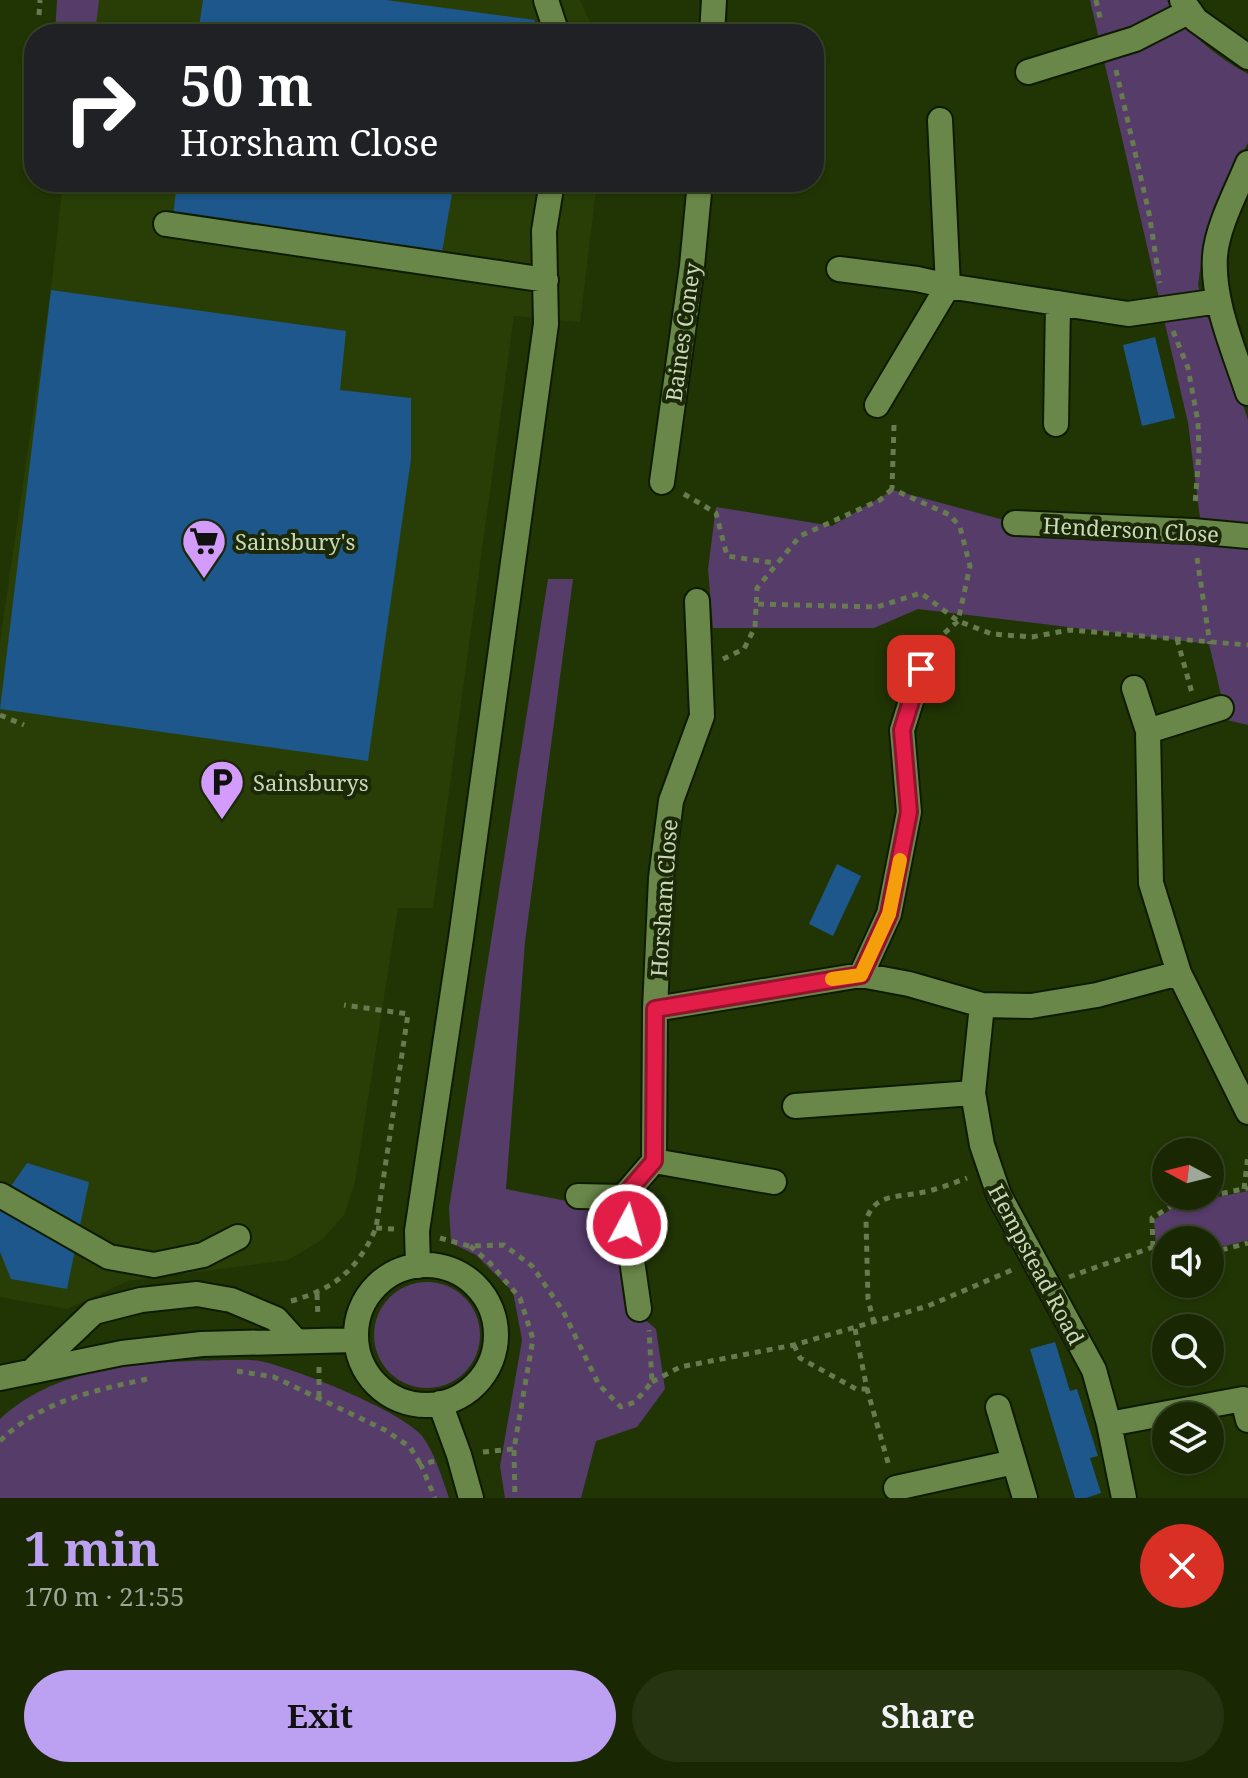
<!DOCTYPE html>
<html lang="en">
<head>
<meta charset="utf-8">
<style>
	:root { --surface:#192803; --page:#263412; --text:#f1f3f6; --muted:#9fa69a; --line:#374425; --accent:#bca0f2 }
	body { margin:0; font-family:"Noto Serif",serif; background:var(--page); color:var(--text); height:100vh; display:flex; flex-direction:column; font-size:30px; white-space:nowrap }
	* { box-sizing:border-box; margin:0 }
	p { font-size:26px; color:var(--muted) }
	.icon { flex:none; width:44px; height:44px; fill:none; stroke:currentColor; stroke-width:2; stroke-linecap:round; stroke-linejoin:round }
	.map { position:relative; height:1498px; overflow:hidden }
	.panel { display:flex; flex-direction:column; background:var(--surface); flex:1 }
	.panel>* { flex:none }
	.guide { position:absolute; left:24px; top:24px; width:800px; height:168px; border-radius:32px; box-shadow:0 2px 6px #0004,0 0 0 2px var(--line); background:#202124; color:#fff; overflow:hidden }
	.needle { width:52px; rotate:277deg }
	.controls { position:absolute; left:1152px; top:1138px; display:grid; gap:16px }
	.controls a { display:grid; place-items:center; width:72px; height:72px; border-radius:50%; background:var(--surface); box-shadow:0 2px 6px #0004,0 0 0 2px var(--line); font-size:40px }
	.pin { position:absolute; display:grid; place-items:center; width:68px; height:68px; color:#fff; margin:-34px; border-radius:16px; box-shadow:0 4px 12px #0006 }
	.me { position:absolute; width:88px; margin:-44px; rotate:6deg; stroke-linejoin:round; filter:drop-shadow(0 0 6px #0008) }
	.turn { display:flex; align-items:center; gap:28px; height:168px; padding:0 24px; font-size:36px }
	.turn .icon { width:104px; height:104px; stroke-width:2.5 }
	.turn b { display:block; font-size:56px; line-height:68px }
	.round { display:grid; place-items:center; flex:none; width:84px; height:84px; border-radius:42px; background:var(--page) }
	.headline { display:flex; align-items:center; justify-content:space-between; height:136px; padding:0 24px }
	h1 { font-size:48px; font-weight:700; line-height:60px; color:var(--accent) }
	.cta { display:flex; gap:16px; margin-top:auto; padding:16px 24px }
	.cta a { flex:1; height:92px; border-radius:48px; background:var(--accent); color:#111; font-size:32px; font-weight:700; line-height:92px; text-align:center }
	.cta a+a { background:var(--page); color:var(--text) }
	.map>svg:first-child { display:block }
	.built { fill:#283e06 }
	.green { fill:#553c69 }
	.building { fill:#1d578b }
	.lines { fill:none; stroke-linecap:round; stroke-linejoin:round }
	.minor-casing { stroke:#0e1b00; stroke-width:28 }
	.path { stroke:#687a50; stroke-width:5; stroke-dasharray:6 6; stroke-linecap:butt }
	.minor { stroke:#698748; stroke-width:24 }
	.route-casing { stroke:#92132f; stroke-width:20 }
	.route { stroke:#e11d48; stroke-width:14 }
	.slow { stroke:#f59e0b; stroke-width:14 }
	.labels { text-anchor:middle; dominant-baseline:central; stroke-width:8; stroke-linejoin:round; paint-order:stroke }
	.street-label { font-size:22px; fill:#c8d9b8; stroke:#1b2909 }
	.poi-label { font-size:22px; fill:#c8d9b8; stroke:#1b2909; text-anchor:start }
</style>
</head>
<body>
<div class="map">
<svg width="1248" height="1498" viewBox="0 0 1248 1498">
	<rect width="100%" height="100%" fill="#213504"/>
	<!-- built -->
	<path class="built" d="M98 0H580L595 34H93Z
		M63 182H597L580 322 514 316 433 908H398L355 1182 344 1215 322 1240 288 1260 128 1281 67 1309 0 1297V642L51 290Z"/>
	<!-- green -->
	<path class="green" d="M57 0H99L95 34H55Z
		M1090 0H1167C1183 30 1218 58 1248 74V143L1214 206 1204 241 1198 285 1207 316 1228 358 1248 420V525L1201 526 1188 423Z
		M893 490 1015 523 1248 536V725L1227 720 1209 644 918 609 874 628H713L708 569 716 507 832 526Z
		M548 579H573L525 942 506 1189 577 1203 622 1204 635 1311 656 1329 665 1389 637 1427 596 1441 581 1498H505L500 1466 522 1340 513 1292 476 1255 451 1243 449 1208Z
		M1248 1191V1240L1210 1250V1240H1166V1249L1156 1245 1154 1220 1178 1205Z
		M374 1335a53 53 0 1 1 106 0a53 53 0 1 1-106 0Z
		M224 1360C236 1360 249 1359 260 1361 294 1368 402 1411 422 1436 435 1453 442 1478 449 1498H0V1419C59 1364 148 1362 224 1360Z"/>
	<!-- building -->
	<path class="building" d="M203 0H386L535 20 533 34H198Z
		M177 182H454L442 252 173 216Z
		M51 290 346 331 340 390 411 398V459L368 761 0 709Z
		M1155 337 1175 418 1142 426 1123 345Z
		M837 864 861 876 833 936 809 924Z
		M27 1163 89 1182 67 1289 11 1279 0 1252V1202Z
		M1055 1342 1070 1391 1077 1389 1098 1456 1090 1458 1101 1493 1086 1498H1075L1030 1349Z"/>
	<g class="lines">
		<!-- minor casing -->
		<g class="minor-casing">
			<path id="minor" d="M546 0 557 34
				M1182 0 1196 20 1248 57
				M712 34 714 0
				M1028 72 1135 39 1190 11
				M1248 163C1237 190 1217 227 1215 256 1212 302 1234 350 1248 393
				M166 224 546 280
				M839 269 917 279 948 286 940 120
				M877 405 948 286 1128 314 1219 301
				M1056 424 1058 303
				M662 482 692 266 700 182
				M1015 523 1193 531 1248 536
				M697 601 702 716 671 801 661 878 655 1009 861 975 909 984 982 1005 1031 1006 1097 995 1179 973 1151 883 1148 731 1134 688
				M1148 731 1221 708
				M1179 973 1248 1112
				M861 975 889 914 909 812 902 730 921 669
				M982 1005 973 1093 982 1145 999 1195 1094 1370 1109 1424
				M795 1106 973 1093
				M654 1161 774 1182
				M0 1195 109 1257 154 1265 203 1255 238 1237
				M578 1196 623 1197 654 1161 655 1009
				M623 1197 639 1309
				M356 1335a70 70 0 1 1 140 0a70 70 0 1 1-140 0Z
				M418 1266 417 1231 461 938 546 324 544 231 552 182
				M32 1371 94 1312 141 1300 197 1294 231 1300 276 1319 296 1341
				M0 1378 122 1353 202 1344 354 1340
				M440 1403 459 1455 471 1498
				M998 1407 1025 1498
				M896 1488 1014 1462
				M1124 1498 1109 1424 1243 1399 1248 1420"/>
		</g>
		<!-- path -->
		<path class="path" d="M1096 0 1101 22
			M39 15 40 0
			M1116 70 1149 213 1160 283
			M1173 331 1188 368 1198 422 1199 453 1195 505
			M894 425 892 489 950 515 960 527 970 566 958 621 930 646
			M684 494 716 513 727 556 774 563
			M1197 558 1210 644
			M758 604 877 607 921 593 958 621 992 634 1032 637 1069 630 1248 645
			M1177 639 1192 693
			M723 659 744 649 755 627 757 588 800 536 880 500 892 489
			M0 715 24 725
			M1244 1189 1248 1155
			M1210 1196 1248 1188
			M376 1228 395 1229
			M440 1238 469 1246 504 1245 532 1266 563 1311 599 1385 621 1407 635 1402 652 1382 649 1330
			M470 1246 490 1263 520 1298 533 1339 514 1449 515 1498
			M1153 1247 1152 1218 1178 1202 1209 1196
			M1210 1253 1248 1243
			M1069 1277 1153 1247 1166 1251
			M317 1294 318 1317
			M291 1301C335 1289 358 1269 376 1228L408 1014 344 1005
			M874 1323 868 1299 866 1221C874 1192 900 1198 924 1192 939 1189 953 1183 967 1178
			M855 1329 867 1389 889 1466
			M794 1345 800 1358 856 1389H867
			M319 1367V1397
			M237 1371 274 1377 385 1430 410 1447 421 1465
			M652 1382 680 1367 794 1345 928 1306 1012 1270
			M0 1441C41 1401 92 1391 147 1379
			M483 1452 514 1449
			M434 1461 421 1465 435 1498"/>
		<!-- minor -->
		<use href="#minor" class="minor"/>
	</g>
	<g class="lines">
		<!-- route casing -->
		<g class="route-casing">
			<path id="route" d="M627 1225 623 1197 654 1161 655 1009 861 975 889 914 909 812 902 730 921 669"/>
		</g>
		<!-- route -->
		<use href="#route" class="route"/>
		<!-- slow -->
		<path class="slow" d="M832 979 861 975 889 914 900 860"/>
	</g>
	<!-- icons -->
	<defs>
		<g id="supermarket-pin" transform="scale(2.3)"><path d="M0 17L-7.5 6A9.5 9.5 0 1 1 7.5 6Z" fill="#d39cfc" stroke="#1b2909"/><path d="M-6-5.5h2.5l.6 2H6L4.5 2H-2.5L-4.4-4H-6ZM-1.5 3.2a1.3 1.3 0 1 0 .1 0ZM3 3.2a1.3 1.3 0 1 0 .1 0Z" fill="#111"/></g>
		<g id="parking-pin" transform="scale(2.3)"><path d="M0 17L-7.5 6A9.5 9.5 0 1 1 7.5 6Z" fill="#d39cfc" stroke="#1b2909"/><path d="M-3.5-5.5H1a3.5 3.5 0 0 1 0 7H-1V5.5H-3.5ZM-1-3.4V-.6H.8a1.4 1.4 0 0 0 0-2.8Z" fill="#111"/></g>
	</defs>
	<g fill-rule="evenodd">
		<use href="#supermarket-pin" x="204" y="541"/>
		<use href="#parking-pin" x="222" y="782"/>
	</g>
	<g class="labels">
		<!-- street labels -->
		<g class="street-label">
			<text transform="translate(682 332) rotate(-82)">Baines Coney</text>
			<text transform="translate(1131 529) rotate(3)">Henderson Close</text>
			<text transform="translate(663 898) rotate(-86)">Horsham Close</text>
			<text transform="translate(1037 1264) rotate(62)">Hempstead Road</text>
		</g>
		<!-- poi labels -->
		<g class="poi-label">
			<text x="235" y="541">Sainsbury's</text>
			<text x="253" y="782">Sainsburys</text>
		</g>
	</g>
</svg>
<div class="controls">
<a><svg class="needle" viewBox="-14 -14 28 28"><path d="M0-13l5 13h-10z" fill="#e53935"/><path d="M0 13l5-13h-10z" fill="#9fa69a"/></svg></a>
<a><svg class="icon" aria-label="sound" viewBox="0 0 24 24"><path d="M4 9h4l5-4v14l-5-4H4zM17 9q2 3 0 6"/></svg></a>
<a><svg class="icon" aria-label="search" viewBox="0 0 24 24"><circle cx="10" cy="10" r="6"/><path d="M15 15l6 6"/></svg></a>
<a><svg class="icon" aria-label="layers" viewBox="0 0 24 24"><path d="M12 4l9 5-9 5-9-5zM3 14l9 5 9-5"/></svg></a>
</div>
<div class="pin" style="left:921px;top:669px;background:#d93025"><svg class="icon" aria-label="arrive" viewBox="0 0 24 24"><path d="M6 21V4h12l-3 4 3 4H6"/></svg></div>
<svg class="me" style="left:627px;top:1225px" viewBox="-20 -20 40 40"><circle r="17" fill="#e11d48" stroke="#fff" stroke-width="3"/><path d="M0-11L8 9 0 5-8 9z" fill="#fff"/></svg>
<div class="guide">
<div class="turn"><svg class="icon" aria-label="right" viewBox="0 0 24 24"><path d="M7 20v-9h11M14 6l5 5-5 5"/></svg><div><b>50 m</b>Horsham Close</div></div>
</div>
</div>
<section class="panel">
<div class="headline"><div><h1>1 min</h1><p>170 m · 21:55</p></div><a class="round" style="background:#d93025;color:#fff"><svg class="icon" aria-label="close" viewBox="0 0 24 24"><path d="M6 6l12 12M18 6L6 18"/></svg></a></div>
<div class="cta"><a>Exit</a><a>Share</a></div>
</section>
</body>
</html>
